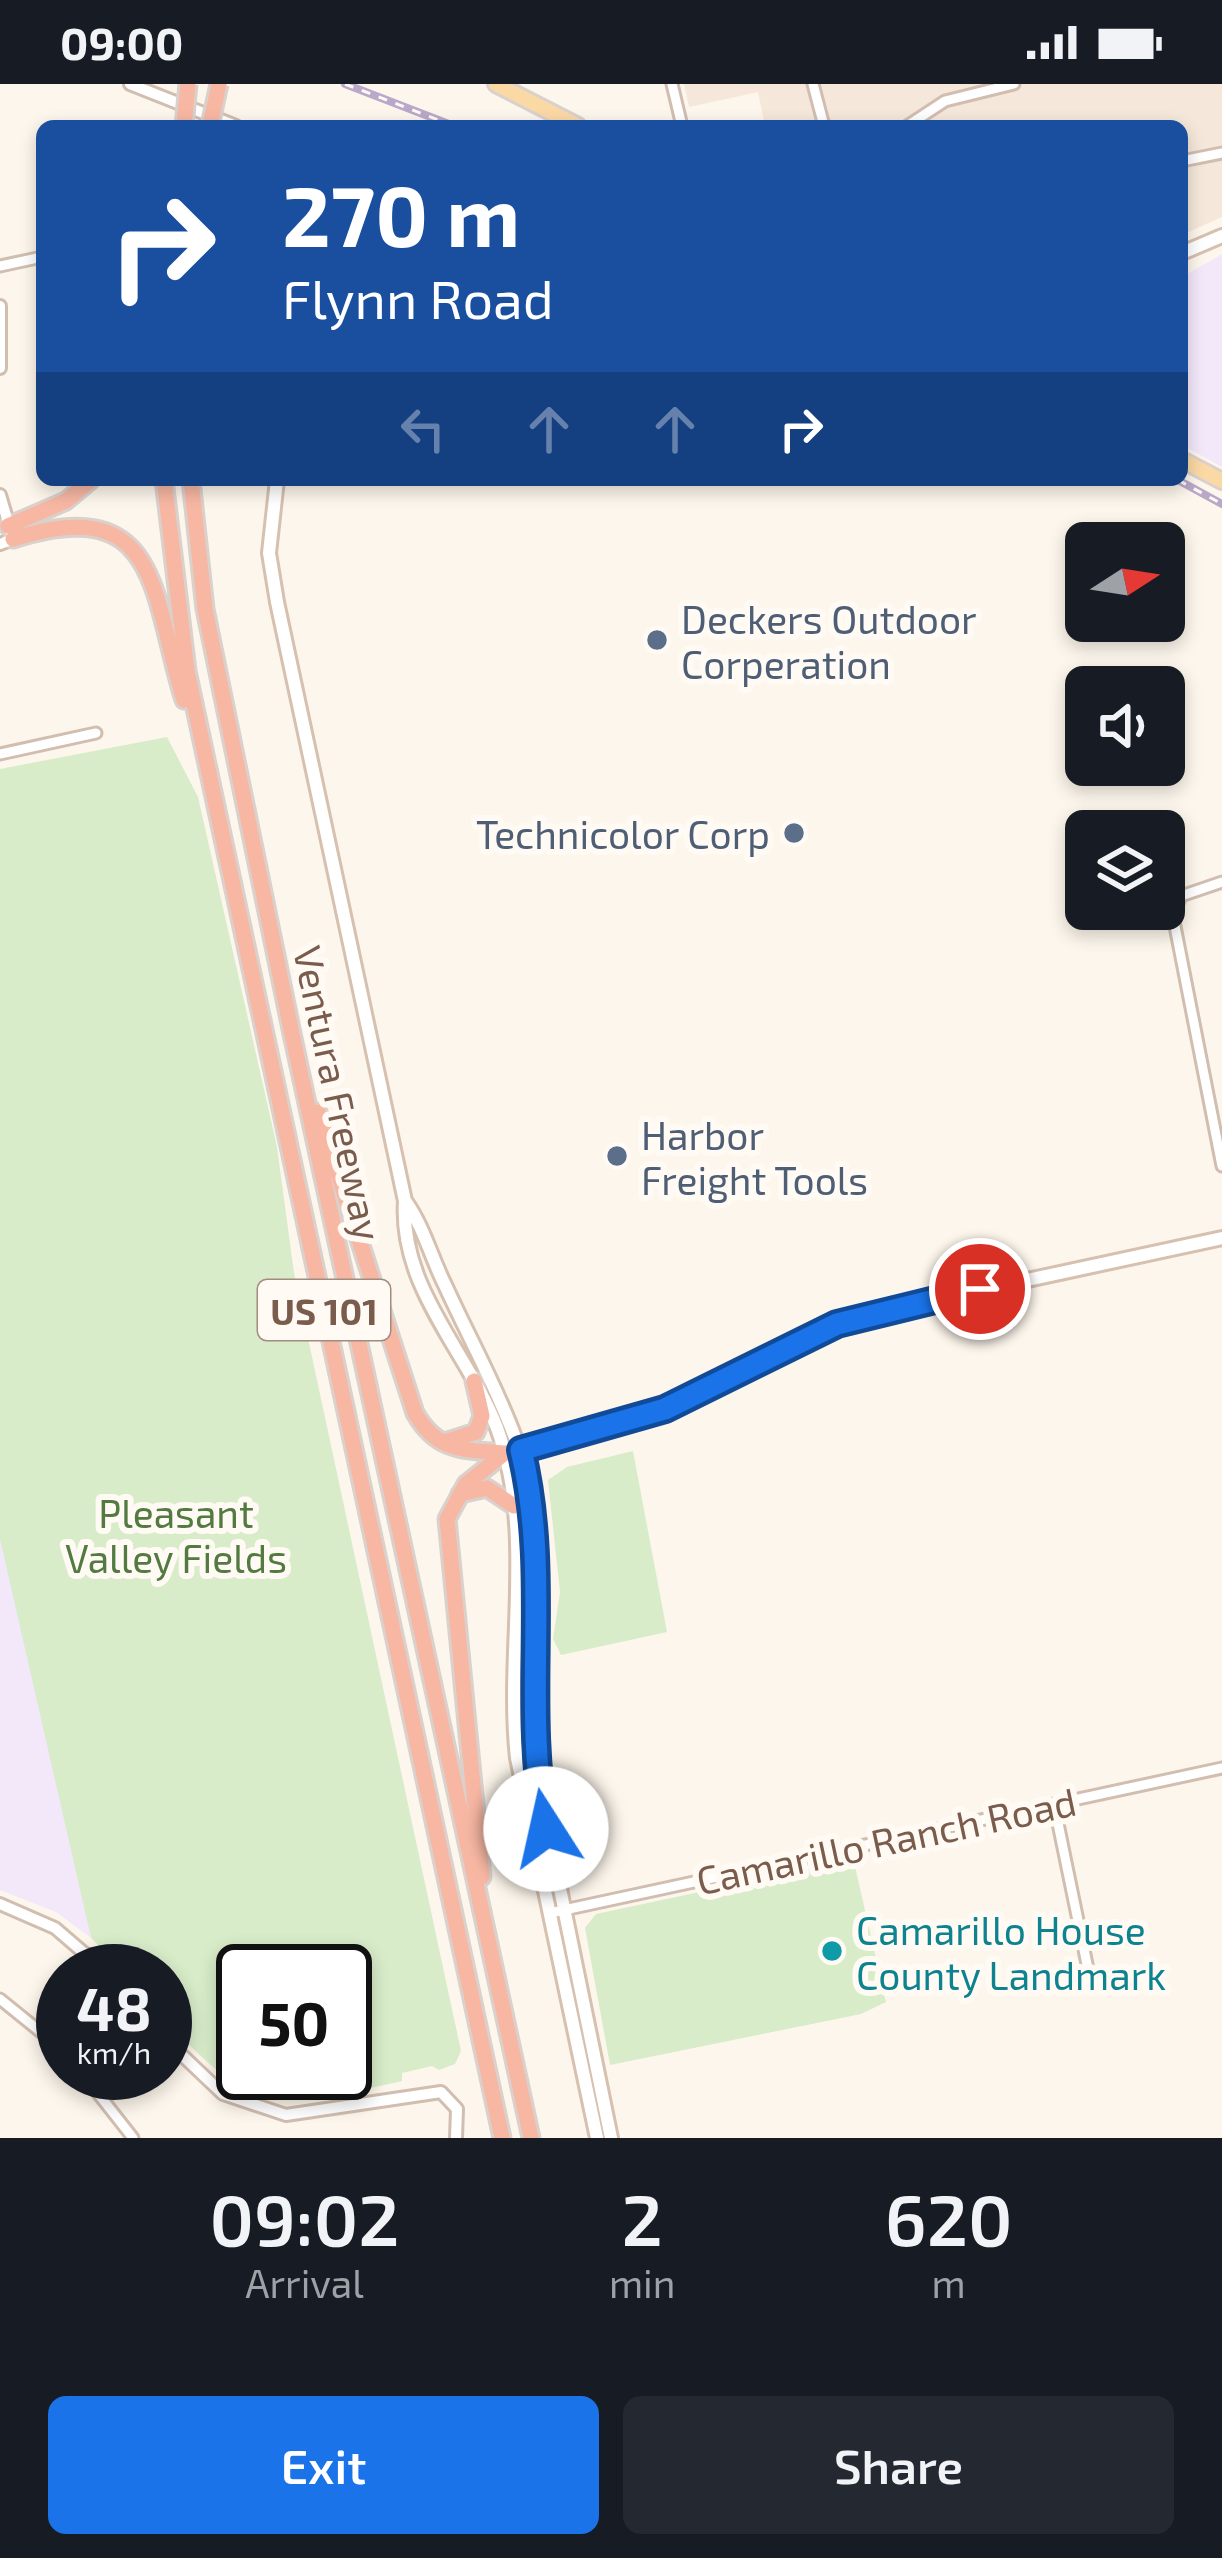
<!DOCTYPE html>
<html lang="en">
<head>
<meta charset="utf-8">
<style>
	:root { --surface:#171b24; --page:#242831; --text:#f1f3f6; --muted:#9ea1a6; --accent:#1a73e8 }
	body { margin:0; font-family:"Exo 2",sans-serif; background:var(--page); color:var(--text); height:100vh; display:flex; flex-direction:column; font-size:45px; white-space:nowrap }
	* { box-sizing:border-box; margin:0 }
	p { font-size:39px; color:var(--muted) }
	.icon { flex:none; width:66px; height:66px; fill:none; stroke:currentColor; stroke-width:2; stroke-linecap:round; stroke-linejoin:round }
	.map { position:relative; height:2054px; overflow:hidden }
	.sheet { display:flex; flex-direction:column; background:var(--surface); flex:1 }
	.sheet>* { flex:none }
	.top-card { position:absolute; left:36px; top:36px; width:1152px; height:366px; border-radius:18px; box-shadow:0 6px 18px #0003; background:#1a4fa0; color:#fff; overflow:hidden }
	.needle { width:78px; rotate:78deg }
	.fabs { position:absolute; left:1065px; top:438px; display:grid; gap:24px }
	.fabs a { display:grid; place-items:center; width:120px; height:120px; border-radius:18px; background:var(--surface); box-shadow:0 6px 18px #0003; font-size:60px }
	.speed { position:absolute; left:36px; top:1860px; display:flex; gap:24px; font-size:60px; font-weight:700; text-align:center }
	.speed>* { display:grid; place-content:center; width:156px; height:156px; border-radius:50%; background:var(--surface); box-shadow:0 6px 18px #0003; line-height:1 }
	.speed small { font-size:30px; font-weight:400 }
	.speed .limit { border:6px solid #111; border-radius:18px; background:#fff; color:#111 }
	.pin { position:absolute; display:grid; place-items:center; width:102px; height:102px; color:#fff; margin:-51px; border:6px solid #fff; border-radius:50%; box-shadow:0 3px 12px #0007 }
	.me { position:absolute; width:132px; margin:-66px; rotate:350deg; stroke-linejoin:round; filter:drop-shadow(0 0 9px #0008) }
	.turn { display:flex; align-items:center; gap:42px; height:252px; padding:0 48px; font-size:54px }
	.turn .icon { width:156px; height:156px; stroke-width:2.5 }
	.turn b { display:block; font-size:84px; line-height:102px }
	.lanes { display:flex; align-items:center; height:114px; padding:0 48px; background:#0003; justify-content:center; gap:60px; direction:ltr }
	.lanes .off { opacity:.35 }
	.eta { display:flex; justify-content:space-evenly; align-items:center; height:204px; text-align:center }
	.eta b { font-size:72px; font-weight:600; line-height:84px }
	.action { display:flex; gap:24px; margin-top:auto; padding:24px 48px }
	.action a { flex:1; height:138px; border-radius:18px; background:var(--accent); color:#fff; font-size:48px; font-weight:600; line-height:138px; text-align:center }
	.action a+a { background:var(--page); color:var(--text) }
	.status { display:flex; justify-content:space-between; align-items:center; height:84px; padding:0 60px; background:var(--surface); direction:ltr }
	.status svg { height:33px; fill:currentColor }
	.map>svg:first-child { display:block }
	.residential { fill:#f5e8da }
	.education { fill:#f3e8fa }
	.green { fill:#d8ecc9; fill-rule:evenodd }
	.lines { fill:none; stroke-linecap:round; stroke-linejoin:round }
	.minor-casing { stroke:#d1beb0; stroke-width:15 }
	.tertiary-casing { stroke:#d1beb0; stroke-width:16 }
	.secondary-casing { stroke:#d6c0b0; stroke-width:18 }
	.primary-casing { stroke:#dad1cd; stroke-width:20 }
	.motorway-casing { stroke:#dad1cd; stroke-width:21 }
	.minor { stroke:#fff; stroke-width:9 }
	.tertiary { stroke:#fff; stroke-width:10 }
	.secondary { stroke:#fff; stroke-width:12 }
	.primary { stroke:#fbd9a5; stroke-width:14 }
	.motorway { stroke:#f7b7a3; stroke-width:15 }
	.rail-casing { stroke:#b9a8c9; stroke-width:8 }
	.rail { stroke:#fffaf3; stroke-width:3; stroke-dasharray:9; stroke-linecap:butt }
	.motorway-bridge-casing { stroke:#dad1cd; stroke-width:21; stroke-linecap:butt }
	.motorway-bridge { stroke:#f7b7a3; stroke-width:15 }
	.route-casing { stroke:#114b97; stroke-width:30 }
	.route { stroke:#1a73e8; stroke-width:21 }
	.service-dot { fill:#5c6f8a; stroke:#fffaf3; stroke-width:4.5 }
	.culture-dot { fill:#0f9aa8; stroke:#fffaf3; stroke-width:4.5 }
	.labels { text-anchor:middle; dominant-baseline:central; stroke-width:12; stroke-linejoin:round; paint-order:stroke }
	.shield { fill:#fffaf3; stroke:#a28b7f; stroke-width:3 }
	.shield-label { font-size:36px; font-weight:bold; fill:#7a5c4d }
	.service-label { font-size:39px; fill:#4e5e75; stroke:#fffaf3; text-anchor:start }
	.street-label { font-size:39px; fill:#7a5c4d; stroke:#fffaf3 }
	.park-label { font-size:39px; fill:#537a41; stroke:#fffaf3 }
	.culture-label { font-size:39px; fill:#0d838f; stroke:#fffaf3; text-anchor:start }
</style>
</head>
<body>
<div class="status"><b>09:00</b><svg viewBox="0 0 49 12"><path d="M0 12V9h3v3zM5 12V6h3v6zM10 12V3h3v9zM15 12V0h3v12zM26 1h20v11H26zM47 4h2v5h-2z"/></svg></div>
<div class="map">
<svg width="1222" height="2054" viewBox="0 0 1222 2054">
	<rect width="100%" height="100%" fill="#fdf6ec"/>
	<!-- residential -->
	<path class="residential" d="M684 0H1222V133L1182 151V42H765L758 8 689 23Z"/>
	<!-- education -->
	<path class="education" d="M1222 170V383L1182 361V193Z
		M0 1455H2L91 1854 56 1828 0 1806Z"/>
	<!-- green -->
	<path class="green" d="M167 653 198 713 277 1063 294 1189 461 1967 455 1980 439 1986 432 1982 402 1989V1997C281 2025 250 2032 165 1934V1887H125L91 1854 0 1455V685ZM243 1887H345V1989H243Z
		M633 1367 667 1548 561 1571 553 1555 560 1508 548 1396 567 1383Z
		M849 1776 854 1778 886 1918 861 1930 610 1981 585 1844 596 1830Z"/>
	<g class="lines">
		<!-- minor casing -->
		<g class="minor-casing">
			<path id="minor" d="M672 0 682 42
				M813 0 824 42
				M907 42 945 17 1014 0
				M1182 77 1222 69
				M0 182 42 173
				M0 670 96 649
				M1222 798 1181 812 1173 832 1222 1082
				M1054 1720 1088 1885
				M550 1829 1222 1684
				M0 1915 63 1966
				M82 1989 133 2054"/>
		</g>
		<!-- tertiary casing -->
		<g class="tertiary-casing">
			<path id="tertiary" d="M130 0 236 42
				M0 222V284
				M0 411 13 455 0 460
				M0 1820 55 1844 105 1887
				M165 1955 223 2010 286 2031 441 2008 457 2025 456 2054"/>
		</g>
		<!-- secondary casing -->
		<g class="secondary-casing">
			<path id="secondary" d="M1182 169 1222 152
				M277 396 269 469 277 518 405 1117C399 1204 468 1268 497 1344 536 1452 505 1564 517 1674L597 2054
				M406 1118C424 1144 431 1173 445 1201 484 1287 533 1363 538 1460 542 1538 530 1614 537 1692L611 2054
				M518 1367 665 1325 796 1257 870 1230 1222 1154"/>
		</g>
		<!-- primary casing -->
		<g class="primary-casing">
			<path id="primary" d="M496 0 578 42
				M1182 376 1222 397"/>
		</g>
		<!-- motorway casing -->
		<g class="motorway-casing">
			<path id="motorway" d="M164 396 187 587 502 2054
				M191 396 205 525 292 950 531 2054
				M8 442 66 417 91 396
				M13 455C161 408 151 510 184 616
				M318 1028 415 1329C437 1368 464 1366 505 1369
				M445 1358 476 1348 482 1332 474 1297
				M460 1410 487 1404 514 1422
				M482 1793 447 1435 466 1400 505 1369"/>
		</g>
		<!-- minor -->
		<use href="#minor" class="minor"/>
		<!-- tertiary -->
		<use href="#tertiary" class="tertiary"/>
		<!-- secondary -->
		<use href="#secondary" class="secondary"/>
		<!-- primary -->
		<use href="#primary" class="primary"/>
		<!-- motorway -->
		<use href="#motorway" class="motorway"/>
		<!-- rail casing -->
		<g class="rail-casing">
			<path id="rail" d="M345 0 454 42
				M1178 396 1222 420"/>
		</g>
		<!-- rail -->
		<use href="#rail" class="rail"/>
		<!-- motorway-bridge casing -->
		<g class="motorway-bridge-casing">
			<path id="motorway-bridge" d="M184 42 188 0
				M210 42 219 0"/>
		</g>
		<!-- motorway-bridge -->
		<use href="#motorway-bridge" class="motorway-bridge"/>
	</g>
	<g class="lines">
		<!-- route casing -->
		<g class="route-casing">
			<path id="route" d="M546 1745C521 1619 552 1493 521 1366L665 1325 837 1240 980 1205"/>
		</g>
		<!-- route -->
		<use href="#route" class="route"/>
	</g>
	<!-- markers -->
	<g class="service-dot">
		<circle cx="657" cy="556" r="12"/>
		<circle cx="794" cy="749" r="12"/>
		<circle cx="617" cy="1072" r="12"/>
	</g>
	<circle class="culture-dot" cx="832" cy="1867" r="12"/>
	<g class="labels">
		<!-- shield labels -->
		<rect class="shield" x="258" y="1196" width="132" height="60" rx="9"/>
		<g class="shield-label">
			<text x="324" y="1226">US 101</text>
		</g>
		<!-- service labels -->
		<g class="service-label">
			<text x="681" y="534">Deckers Outdoor<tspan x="681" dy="45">Corperation</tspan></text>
			<text x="770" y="749" text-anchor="end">Technicolor Corp</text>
			<text x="641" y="1050">Harbor<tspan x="641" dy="45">Freight Tools</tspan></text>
		</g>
		<!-- street labels -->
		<g class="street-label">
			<text transform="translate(339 1009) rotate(78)">Ventura Freeway</text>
			<text transform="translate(886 1756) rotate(-12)">Camarillo Ranch Road</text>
		</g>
		<!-- park labels -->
		<g class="park-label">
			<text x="176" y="1428">Pleasant<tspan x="176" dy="45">Valley Fields</tspan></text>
		</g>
		<!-- culture labels -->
		<g class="culture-label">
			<text x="856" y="1845">Camarillo House<tspan x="856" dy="45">County Landmark</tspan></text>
		</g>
	</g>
</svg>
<div class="fabs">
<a><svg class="needle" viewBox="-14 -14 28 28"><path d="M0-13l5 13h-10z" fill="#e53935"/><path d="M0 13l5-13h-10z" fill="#9ea1a6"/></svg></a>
<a><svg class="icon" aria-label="sound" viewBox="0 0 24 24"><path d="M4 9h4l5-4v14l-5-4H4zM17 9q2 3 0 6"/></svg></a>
<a><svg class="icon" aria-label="layers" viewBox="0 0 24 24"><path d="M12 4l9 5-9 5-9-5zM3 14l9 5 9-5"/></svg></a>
</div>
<div class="speed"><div>48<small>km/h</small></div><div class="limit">50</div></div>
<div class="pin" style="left:980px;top:1205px;background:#d93025"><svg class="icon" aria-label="arrive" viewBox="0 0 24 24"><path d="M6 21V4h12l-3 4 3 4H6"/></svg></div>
<svg class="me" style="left:546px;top:1745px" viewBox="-20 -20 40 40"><circle r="19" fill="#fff"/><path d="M0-13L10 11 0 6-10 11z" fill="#1a73e8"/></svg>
<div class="top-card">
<div class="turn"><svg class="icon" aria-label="right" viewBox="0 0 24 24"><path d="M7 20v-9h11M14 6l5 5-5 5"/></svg><div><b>270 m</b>Flynn Road</div></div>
<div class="lanes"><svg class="icon off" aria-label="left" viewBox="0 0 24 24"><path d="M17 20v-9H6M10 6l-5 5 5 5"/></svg><svg class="icon off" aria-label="ahead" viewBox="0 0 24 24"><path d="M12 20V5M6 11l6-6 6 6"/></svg><svg class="icon off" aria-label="ahead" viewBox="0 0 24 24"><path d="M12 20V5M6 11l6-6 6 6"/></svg><svg class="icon" aria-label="right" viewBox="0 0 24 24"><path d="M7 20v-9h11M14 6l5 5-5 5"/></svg></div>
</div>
</div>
<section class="sheet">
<div class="eta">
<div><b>09:02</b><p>Arrival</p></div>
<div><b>2</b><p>min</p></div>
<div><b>620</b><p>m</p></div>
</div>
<div class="action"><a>Exit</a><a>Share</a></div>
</section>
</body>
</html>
